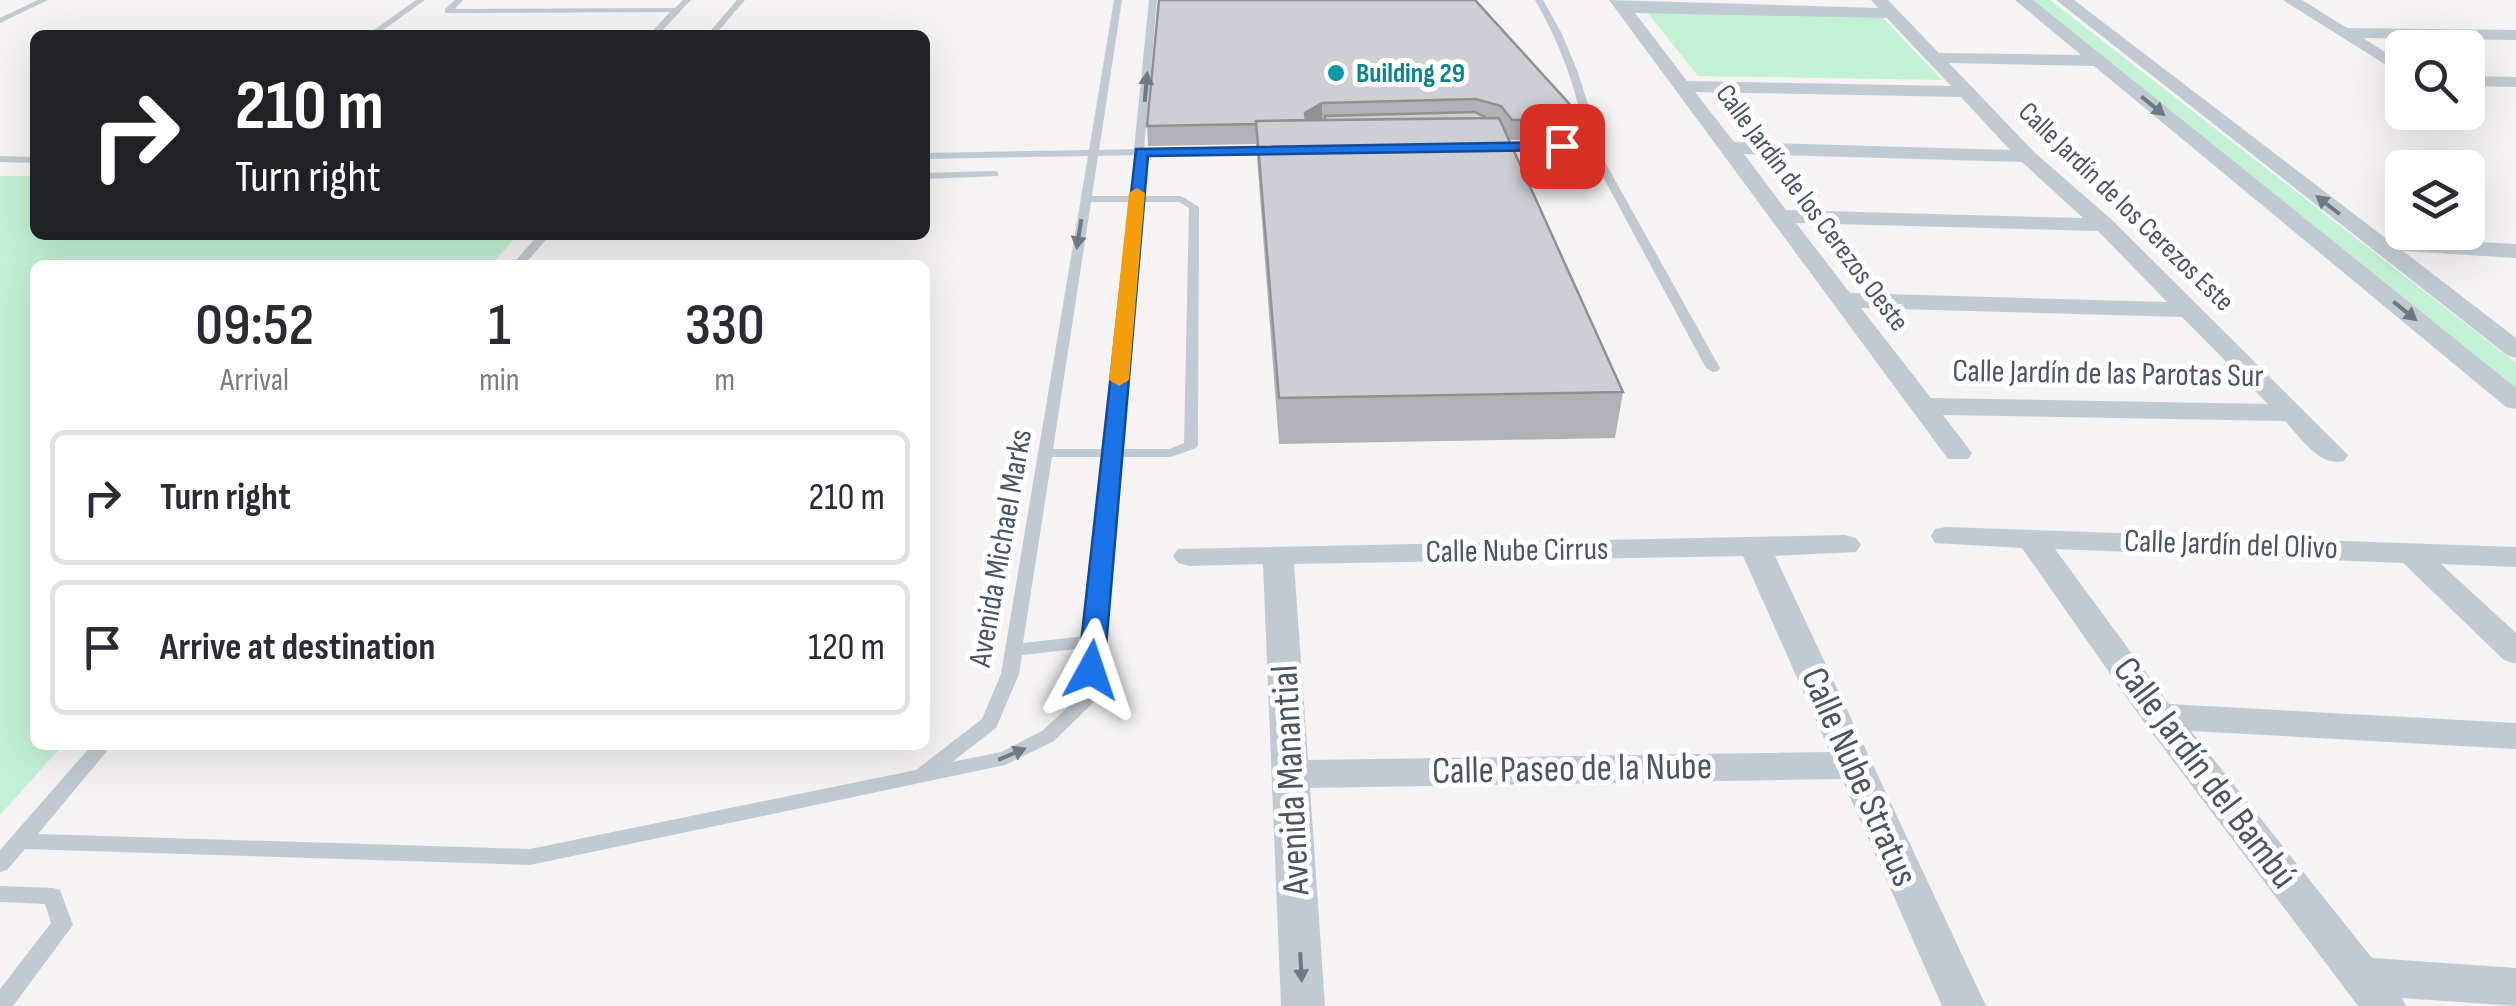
<!DOCTYPE html>
<html lang="en">
<head>
<meta charset="utf-8">
<style>
	:root { --surface:#fff; --page:#f7f7f7; --text:#2b2b33; --muted:#7c7c81; --line:#e1e1e2 }
	body { margin:0; font-family:"Sofia Sans Condensed",sans-serif; background:var(--page); color:var(--text); height:100vh; display:flex; flex-direction:column; font-size:38px; white-space:nowrap }
	* { box-sizing:border-box; margin:0 }
	p { font-size:32px; color:var(--muted) }
	.icon { flex:none; width:55px; height:55px; fill:none; stroke:currentColor; stroke-width:2; stroke-linecap:round; stroke-linejoin:round }
	.map { position:relative; flex:1; overflow:hidden }
	.drawer { position:absolute; left:30px; top:260px; width:900px; height:490px; display:flex; flex-direction:column; background:var(--surface); border-radius:15px; box-shadow:0 10px 40px #0002 }
	.drawer>* { flex:none }
	.hud { position:absolute; left:30px; top:30px; width:900px; height:210px; border-radius:15px; box-shadow:0 10px 40px #0002; background:#202124; color:#fff; overflow:hidden }
	.tools { position:absolute; left:2385px; top:30px; display:grid; gap:20px }
	.tools a { display:grid; place-items:center; width:100px; height:100px; border-radius:15px; background:var(--surface); box-shadow:0 10px 40px #0002; font-size:50px }
	.pin { position:absolute; display:grid; place-items:center; width:85px; height:85px; color:#fff; margin:-42px; border-radius:20px; box-shadow:0 5px 15px #0006 }
	.me { position:absolute; width:110px; margin:-55px; rotate:5deg; stroke-linejoin:round; filter:drop-shadow(0 0 8px #0008) }
	.turn { display:flex; align-items:center; gap:35px; height:210px; padding:0 40px; font-size:45px }
	.turn .icon { width:130px; height:130px; stroke-width:2.5 }
	.turn b { display:block; font-size:70px; line-height:85px }
	.eta { display:flex; justify-content:space-evenly; align-items:center; height:170px; text-align:center }
	.eta b { font-size:60px; font-weight:600; line-height:70px }
	ul { padding:0; list-style:none }
	li { display:flex; align-items:center; gap:30px; height:135px; margin:0 20px 15px; padding:0 20px; border:5px solid var(--line); border-radius:15px }
	li div { flex:1 }
	li b { display:block; font-size:38px }
	li em { font-style:normal }
	.map>svg:first-child { display:block }
	.green { fill:#c3f1d5 }
	.lines { fill:none; stroke-linecap:round; stroke-linejoin:round }
	.service { fill:#c1cad2; fill-rule:evenodd }
	.minor { fill:#c1cad2; fill-rule:evenodd }
	.wall { fill:#b0b2b7 }
	.shaded-wall { fill:#909195 }
	.building { fill:#cdcfd5; stroke:#909195; stroke-width:2.5 }
	.oneway { fill:#6e7983 }
	.route { fill:#1a73e8; stroke:#114b97; stroke-width:2.5 }
	.slow { fill:#f59e0b }
	.culture-dot { fill:#0f9aa8; stroke:#fff; stroke-width:4 }
	.labels { text-anchor:middle; dominant-baseline:central; stroke-width:10; stroke-linejoin:round; paint-order:stroke }
	.far-culture-label { font-size:28px; font-weight:bold; fill:#0d838f; stroke:#fff; text-anchor:start }
	.far-street-label { font-size:28px; fill:#4a5661; stroke:#fff }
	.street-label { font-size:32px; fill:#4a5661; stroke:#fff }
	.near-street-label { font-size:38px; fill:#4a5661; stroke:#fff }
</style>
</head>
<body>
<div class="map">
<svg width="2516" height="1006" viewBox="0 0 2516 1006">
	<rect width="100%" height="100%" fill="#f5f3f3"/>
	<!-- green -->
	<path class="green" d="M2028 0H2050L2516 363V389Z
		M1647 12 1882 17 1942 80 1698 76Z
		M0 176H35V235H518L491 265H35V745H63L0 815Z"/>
	<g class="lines">
		<!-- service -->
		<path class="service" d="M38 0H48L0 23V18Z
			M416 0H425L376 35H367Z
			M455 0H463L455 9 675 8 683 0H691L658 35H649L670 12 445 13V9Z
			M737 0H745L715 35H707Z
			M1114 0H1122L1099 150 1134 149 1149 0H1157L1144 149 1276 147 1281 150 1276 153 1144 155 1140 196H1181L1199 207 1198 445 1196 448 1171 457H1118L1098 698 1054 741 1005 765 530 865 25 849 7 870 0 872V850L92 745H112L38 834 530 849 916 770 982 719 1001 674 1088 156 925 159V153L1089 150ZM1134 155 1130 196H1092L1098 156ZM1091 202H1129L1105 449H1053ZM1140 202H1179L1189 208 1184 443 1169 449H1119ZM1052 457H1104L1086 636 1023 643ZM1085 648 1080 696 1042 731 1001 752 952 762 996 728 1019 674 1022 655Z
			M1535 0H1543L1562 34 1577 70 1589 107 1596 146 1720 368 1718 371 1713 372 1706 368 1588 149 1494 150 1489 147 1494 144 1586 143C1578 92 1561 45 1535 0Z
			M0 156 35 157V163L0 162Z
			M994 171 998 172V176L925 179V173Z
			M538 235H550L524 265H512Z
			M0 886 53 888 60 890 73 925 13 1006H0V989L51 923 45 904 0 902Z"/>
		<!-- minor -->
		<path class="minor" d="M1609 0 1878 8 1871 0H1888L1939 53 2081 55 2015 0H2033L2516 388V409L2506 407 2094 66 1949 63 2034 152 2112 220 2348 455 2344 461C2319 467 2301 438 2285 421L1943 415 1972 453 1968 459H1948ZM1635 13 1887 18 1951 86 1687 81ZM1695 92 1961 97 2010 150 1734 142ZM1744 154 2022 162 2083 218 1786 210ZM1796 223 2098 231 2167 302 1850 293ZM1861 308 2182 317 2268 404 1931 398Z
			M2056 0H2074L2384 237 2516 244V258L2403 251 2516 338V358L2507 355Z
			M2283 0H2302L2347 28 2516 30V40L2363 38 2402 63V75Z
			M2468 76 2516 77V87L2468 86Z
			M1946 527 2516 547V567L2441 564 2516 633V664L2504 660 2403 563 2055 549 2169 704 2516 723V749L2191 731 2372 958 2516 968V1006L2402 998 2406 1006H2358L2146 725 2022 548 1935 543 1931 536 1935 529Z
			M1845 535 1856 538 1861 545 1856 552 1775 556 1986 1006H1942L1842 779 1310 788 1325 1006H1281L1263 564 1189 566 1178 563 1173 556 1178 549ZM1743 556 1830 752 1308 760 1294 564Z"/>
	</g>
	<!-- wall -->
	<path class="wall" d="M1159 0 1584 120 1582 139 1510 140 1623 392 1615 438 1279 444 1256 144 1148 146 1147 126Z"/>
	<!-- shaded-wall -->
	<path class="shaded-wall" d="M1322 103V122L1307 131 1305 113Z"/>
	<!-- building -->
	<path class="building" d="M1159 0H1475L1584 120H1512L1501 106 1476 99 1322 103 1305 113 1306 120 1256 121V124L1147 126Z
		M1475 112 1487 118 1325 120V116Z
		M1499 118 1623 392 1279 398 1256 121Z"/>
	<!-- one-way arrows -->
	<defs><path id="oneway-solid" d="M-6-.8H1V-3.2L6.5 0L1 3.2V.8H-6Z" transform="scale(2.5)"/></defs>
	<g class="oneway">
		<use href="#oneway-solid" transform="translate(1146 87) rotate(-85)"/>
		<use href="#oneway-solid" transform="translate(2153 106) rotate(39)"/>
		<use href="#oneway-solid" transform="translate(2328 205) rotate(-142)"/>
		<use href="#oneway-solid" transform="translate(1079 234) rotate(99)"/>
		<use href="#oneway-solid" transform="translate(2405 311) rotate(39)"/>
		<use href="#oneway-solid" transform="translate(1012 754) rotate(-23)"/>
		<use href="#oneway-solid" transform="translate(1301 967) rotate(87)"/>
	</g>
	<!-- route -->
	<path class="route" d="M1562 142 1570 146 1568 150 1148 156 1104 670 1101 676H1082L1078 670 1136 149Z"/>
	<!-- slow -->
	<path class="slow" d="M1137 188 1145 193 1129 380 1119 386 1109 380 1129 193Z"/>
	<!-- markers -->
	<circle class="culture-dot" cx="1336" cy="73" r="10"/>
	<g class="labels">
		<!-- far-culture labels -->
		<g class="far-culture-label">
			<text x="1356" y="73">Building 29</text>
		</g>
		<!-- far-street labels -->
		<g class="far-street-label">
			<text transform="translate(2126 207) rotate(44)">Calle Jardín de los Cerezos Este</text>
			<text transform="translate(1812 208) rotate(53)">Calle Jardín de los Cerezos Oeste</text>
		</g>
		<!-- street labels -->
		<g class="street-label">
			<text transform="translate(2108 374) rotate(1)">Calle Jardín de las Parotas Sur</text>
			<text transform="translate(2231 545) rotate(2)">Calle Jardín del Olivo</text>
			<text transform="translate(1001 548) rotate(-80)">Avenida Michael Marks</text>
			<text transform="translate(1517 551) rotate(-1)">Calle Nube Cirrus</text>
		</g>
		<!-- near-street labels -->
		<g class="near-street-label">
			<text transform="translate(1572 769) rotate(-1)">Calle Paseo de la Nube</text>
			<text transform="translate(2205 773) rotate(53)">Calle Jardín del Bambú</text>
			<text transform="translate(1859 777) rotate(66)">Calle Nube Stratus</text>
			<text transform="translate(1291 780) rotate(-93)">Avenida Manantial</text>
		</g>
	</g>
</svg>
<div class="tools">
<a><svg class="icon" aria-label="search" viewBox="0 0 24 24"><circle cx="10" cy="10" r="6"/><path d="M15 15l6 6"/></svg></a>
<a><svg class="icon" aria-label="layers" viewBox="0 0 24 24"><path d="M12 4l9 5-9 5-9-5zM3 14l9 5 9-5"/></svg></a>
</div>
<div class="pin" style="left:1562px;top:146px;background:#d93025"><svg class="icon" aria-label="arrive" viewBox="0 0 24 24"><path d="M6 21V4h12l-3 4 3 4H6"/></svg></div>
<svg class="me" style="left:1091px;top:670px" viewBox="-20 -20 40 40"><path d="M0-17L14 15 0 8-14 15z" fill="#1a73e8" stroke="#fff" stroke-width="4"/></svg>
<div class="hud">
<div class="turn"><svg class="icon" aria-label="right" viewBox="0 0 24 24"><path d="M7 20v-9h11M14 6l5 5-5 5"/></svg><div><b>210 m</b>Turn right</div></div>
</div>
<section class="drawer">
<div class="eta">
<div><b>09:52</b><p>Arrival</p></div>
<div><b>1</b><p>min</p></div>
<div><b>330</b><p>m</p></div>
</div>
<ul>
<li><svg class="icon" aria-label="right" viewBox="0 0 24 24"><path d="M7 20v-9h11M14 6l5 5-5 5"/></svg><div><b>Turn right</b></div><em>210 m</em></li>
<li><svg class="icon" aria-label="arrive" viewBox="0 0 24 24"><path d="M6 21V4h12l-3 4 3 4H6"/></svg><div><b>Arrive at destination</b></div><em>120 m</em></li>
</ul>
</section>
</div>
</body>
</html>
